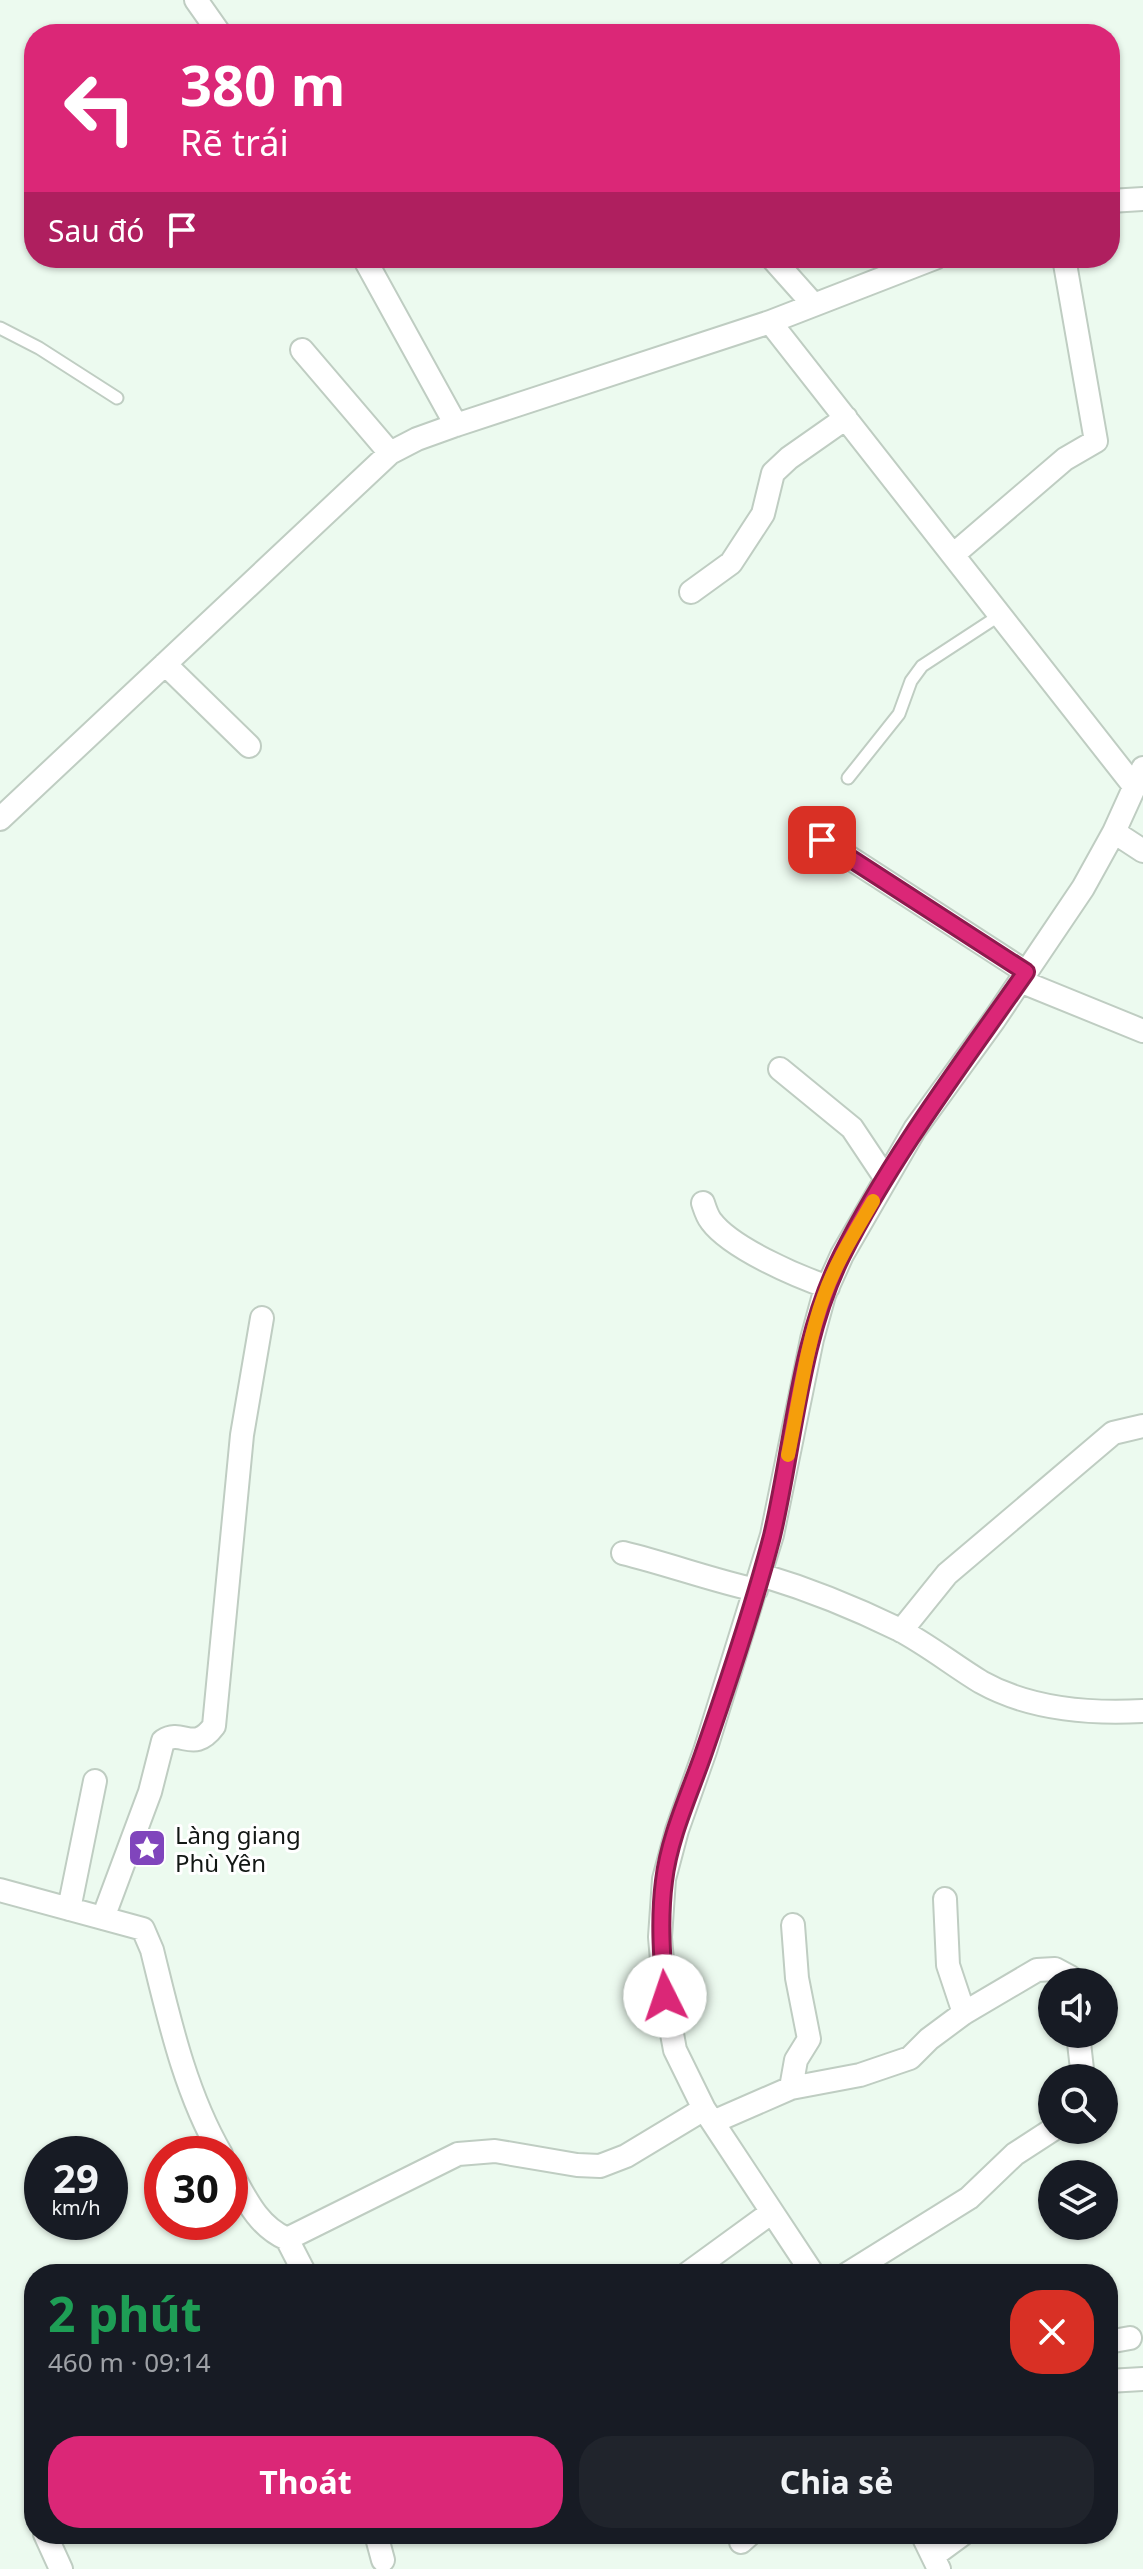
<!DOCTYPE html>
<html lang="vi">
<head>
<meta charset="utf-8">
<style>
	:root { --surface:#171b24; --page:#20242c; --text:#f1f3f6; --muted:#9ea1a6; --accent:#db2777 }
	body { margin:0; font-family:"Noto Sans",sans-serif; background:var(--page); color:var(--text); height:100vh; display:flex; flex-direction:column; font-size:30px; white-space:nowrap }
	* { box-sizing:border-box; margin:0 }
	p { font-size:26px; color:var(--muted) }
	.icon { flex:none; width:44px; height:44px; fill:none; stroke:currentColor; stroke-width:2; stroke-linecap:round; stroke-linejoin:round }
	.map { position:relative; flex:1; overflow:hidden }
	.panel { position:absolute; left:24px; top:2264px; width:1094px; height:280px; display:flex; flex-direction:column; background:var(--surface); border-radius:32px; box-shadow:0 2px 6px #0004 }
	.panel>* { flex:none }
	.hud { position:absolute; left:24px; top:24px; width:1096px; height:244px; border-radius:32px; box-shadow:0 2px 6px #0004; background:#db2777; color:#fff; overflow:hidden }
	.fabs { position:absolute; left:1038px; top:1968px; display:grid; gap:16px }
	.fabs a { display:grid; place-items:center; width:80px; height:80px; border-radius:50%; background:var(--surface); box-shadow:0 2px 6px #0004; font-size:40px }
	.speed { position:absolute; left:24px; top:2136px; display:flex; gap:16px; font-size:40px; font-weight:700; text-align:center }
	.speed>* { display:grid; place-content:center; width:104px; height:104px; border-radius:50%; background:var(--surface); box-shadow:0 2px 6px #0004; line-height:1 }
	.speed small { font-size:20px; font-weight:400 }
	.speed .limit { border:12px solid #d22; background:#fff; color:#111 }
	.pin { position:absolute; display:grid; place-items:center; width:68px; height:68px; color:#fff; margin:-34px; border-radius:16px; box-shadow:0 4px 12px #0006 }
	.me { position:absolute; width:88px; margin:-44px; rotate:356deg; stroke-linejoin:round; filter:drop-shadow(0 0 6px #0008) }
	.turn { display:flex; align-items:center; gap:28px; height:168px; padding:0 24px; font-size:36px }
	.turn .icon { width:104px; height:104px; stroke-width:2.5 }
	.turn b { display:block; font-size:56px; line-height:68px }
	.then { display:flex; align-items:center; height:76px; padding:0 24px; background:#0003; gap:16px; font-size:30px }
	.round { display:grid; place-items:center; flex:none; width:84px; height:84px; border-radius:32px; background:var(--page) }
	.headline { display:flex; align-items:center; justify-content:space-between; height:136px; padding:0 24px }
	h1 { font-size:48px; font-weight:700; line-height:60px; color:#1e9e55 }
	.cta { display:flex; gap:16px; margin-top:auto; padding:16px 24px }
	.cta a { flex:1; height:92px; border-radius:32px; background:var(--accent); color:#fff; font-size:32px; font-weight:700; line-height:92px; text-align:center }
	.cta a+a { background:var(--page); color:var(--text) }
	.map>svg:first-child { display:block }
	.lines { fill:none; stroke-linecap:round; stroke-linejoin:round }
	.service-casing { stroke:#bfcdc2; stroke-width:15 }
	.minor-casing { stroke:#bfcdc2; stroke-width:26 }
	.service { stroke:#fff; stroke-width:11 }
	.minor { stroke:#fff; stroke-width:22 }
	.route-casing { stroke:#8e194d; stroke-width:20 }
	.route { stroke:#db2777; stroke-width:14 }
	.slow { stroke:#f59e0b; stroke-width:14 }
	.labels { text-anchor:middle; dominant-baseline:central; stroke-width:6; stroke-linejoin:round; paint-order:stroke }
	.poi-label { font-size:24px; fill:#121714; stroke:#fff; text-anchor:start }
</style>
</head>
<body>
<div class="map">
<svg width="1143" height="2569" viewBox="0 0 1143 2569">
	<rect width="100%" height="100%" fill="#ecfaef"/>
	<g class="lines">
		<!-- service casing -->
		<g class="service-casing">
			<path id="service" d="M0 328 39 348 117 398
				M848 778 899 714 911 681 922 666 1000 615"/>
		</g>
		<!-- minor casing -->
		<g class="minor-casing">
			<path id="minor" d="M196 0 220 34
				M1110 201 1143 199
				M364 258 456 425
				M772 258 813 304
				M770 322 1134 786
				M302 350 390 453
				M953 555 1065 459 1096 441 1064 258
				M691 592 731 563 763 514 773 473 789 458 846 418
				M165 664 249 746
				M0 819 390 453 417 439 456 425 770 322 935 258
				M1114 832 1143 851
				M822 840 1026 972
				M1020 981 1143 1031
				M780 1069 852 1128 886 1179
				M703 1203C705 1209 707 1216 711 1221 731 1248 796 1276 828 1287
				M623 1553C668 1564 711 1580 756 1590
				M761 1575C808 1589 853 1607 898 1629 927 1644 953 1665 981 1682 1029 1709 1089 1714 1143 1711
				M901 1631 947 1574 1113 1433 1143 1426
				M0 1890 143 1929 152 1950C169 2019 185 2092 221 2154
				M945 1899 948 1965 964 2013
				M69 1909 95 1781
				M103 1918 150 1792 163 1741C183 1728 193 1754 214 1726L242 1435 262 1318
				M1078 2034 1083 2078
				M791 2088 796 2060 809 2039 797 1978 793 1925
				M713 2122 791 2088 860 2075 910 2058 929 2039 964 2013 1037 1970 1055 1969 1070 1977 1073 1982
				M230 2170C245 2197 257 2226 287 2239L458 2154 495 2151 577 2165 600 2166 626 2156 704 2109
				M287 2239 305 2274
				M687 2274 772 2212
				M813 2274 704 2109 675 2050 665 1996 660 1937 664 1879 677 1830 705 1751 772 1535 812 1339 824 1295 842 1255 915 1129 994 1020 1083 888 1114 832 1143 768
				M847 2274 969 2198 1015 2154 1052 2130
				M1108 2342 1130 2338
				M1108 2381 1143 2379
				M45 2534 61 2569
				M376 2534 383 2560
				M922 2534 939 2569
				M741 2542 750 2534
				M933 2556 963 2534"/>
		</g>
		<!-- service -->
		<use href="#service" class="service"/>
		<!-- minor -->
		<use href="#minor" class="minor"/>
	</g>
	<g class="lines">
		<!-- route casing -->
		<g class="route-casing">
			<path id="route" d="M665 1996C662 1957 659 1920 664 1881 669 1838 689 1795 703 1755 728 1683 753 1609 772 1536 794 1443 799 1341 842 1255 893 1154 962 1064 1026 972L822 840"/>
		</g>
		<!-- route -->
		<use href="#route" class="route"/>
		<!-- slow -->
		<path class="slow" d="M788 1455C799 1402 806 1346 824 1296 836 1262 855 1232 873 1201"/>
	</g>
	<!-- icons -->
	<defs>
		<g id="sight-square" transform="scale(2)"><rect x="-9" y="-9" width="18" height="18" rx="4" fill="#8045bc" stroke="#fff"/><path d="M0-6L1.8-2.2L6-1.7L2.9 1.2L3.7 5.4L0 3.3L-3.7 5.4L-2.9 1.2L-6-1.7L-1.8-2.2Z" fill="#fff"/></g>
	</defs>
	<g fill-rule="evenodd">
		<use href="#sight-square" x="147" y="1848"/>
	</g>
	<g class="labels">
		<!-- poi labels -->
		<g class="poi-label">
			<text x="175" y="1834">Làng giang<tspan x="175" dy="28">Phù Yên</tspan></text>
		</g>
	</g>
</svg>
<div class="fabs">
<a><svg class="icon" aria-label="sound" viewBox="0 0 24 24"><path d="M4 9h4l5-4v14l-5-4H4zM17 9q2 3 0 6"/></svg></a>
<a><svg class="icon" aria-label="search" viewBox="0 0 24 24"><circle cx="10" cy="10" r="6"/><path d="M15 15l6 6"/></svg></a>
<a><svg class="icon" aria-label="layers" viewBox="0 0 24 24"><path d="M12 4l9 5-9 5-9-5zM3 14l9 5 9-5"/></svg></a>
</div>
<div class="speed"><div>29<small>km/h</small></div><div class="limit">30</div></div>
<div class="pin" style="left:822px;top:840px;background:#d93025"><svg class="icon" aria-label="arrive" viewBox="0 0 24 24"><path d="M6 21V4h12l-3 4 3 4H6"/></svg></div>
<svg class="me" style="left:665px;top:1996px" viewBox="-20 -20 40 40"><circle r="19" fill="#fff"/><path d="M0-13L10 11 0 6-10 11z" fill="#db2777"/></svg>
<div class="hud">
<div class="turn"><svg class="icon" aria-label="left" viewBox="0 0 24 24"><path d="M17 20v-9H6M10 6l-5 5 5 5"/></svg><div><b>380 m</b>Rẽ trái</div></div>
<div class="then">Sau đó<svg class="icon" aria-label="arrive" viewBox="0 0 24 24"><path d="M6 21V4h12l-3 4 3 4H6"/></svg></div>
</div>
<section class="panel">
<div class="headline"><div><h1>2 phút</h1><p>460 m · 09:14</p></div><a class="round" style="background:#d93025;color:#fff"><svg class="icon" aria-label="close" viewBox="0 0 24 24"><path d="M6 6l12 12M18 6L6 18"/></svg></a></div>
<div class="cta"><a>Thoát</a><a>Chia sẻ</a></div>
</section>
</div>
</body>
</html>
